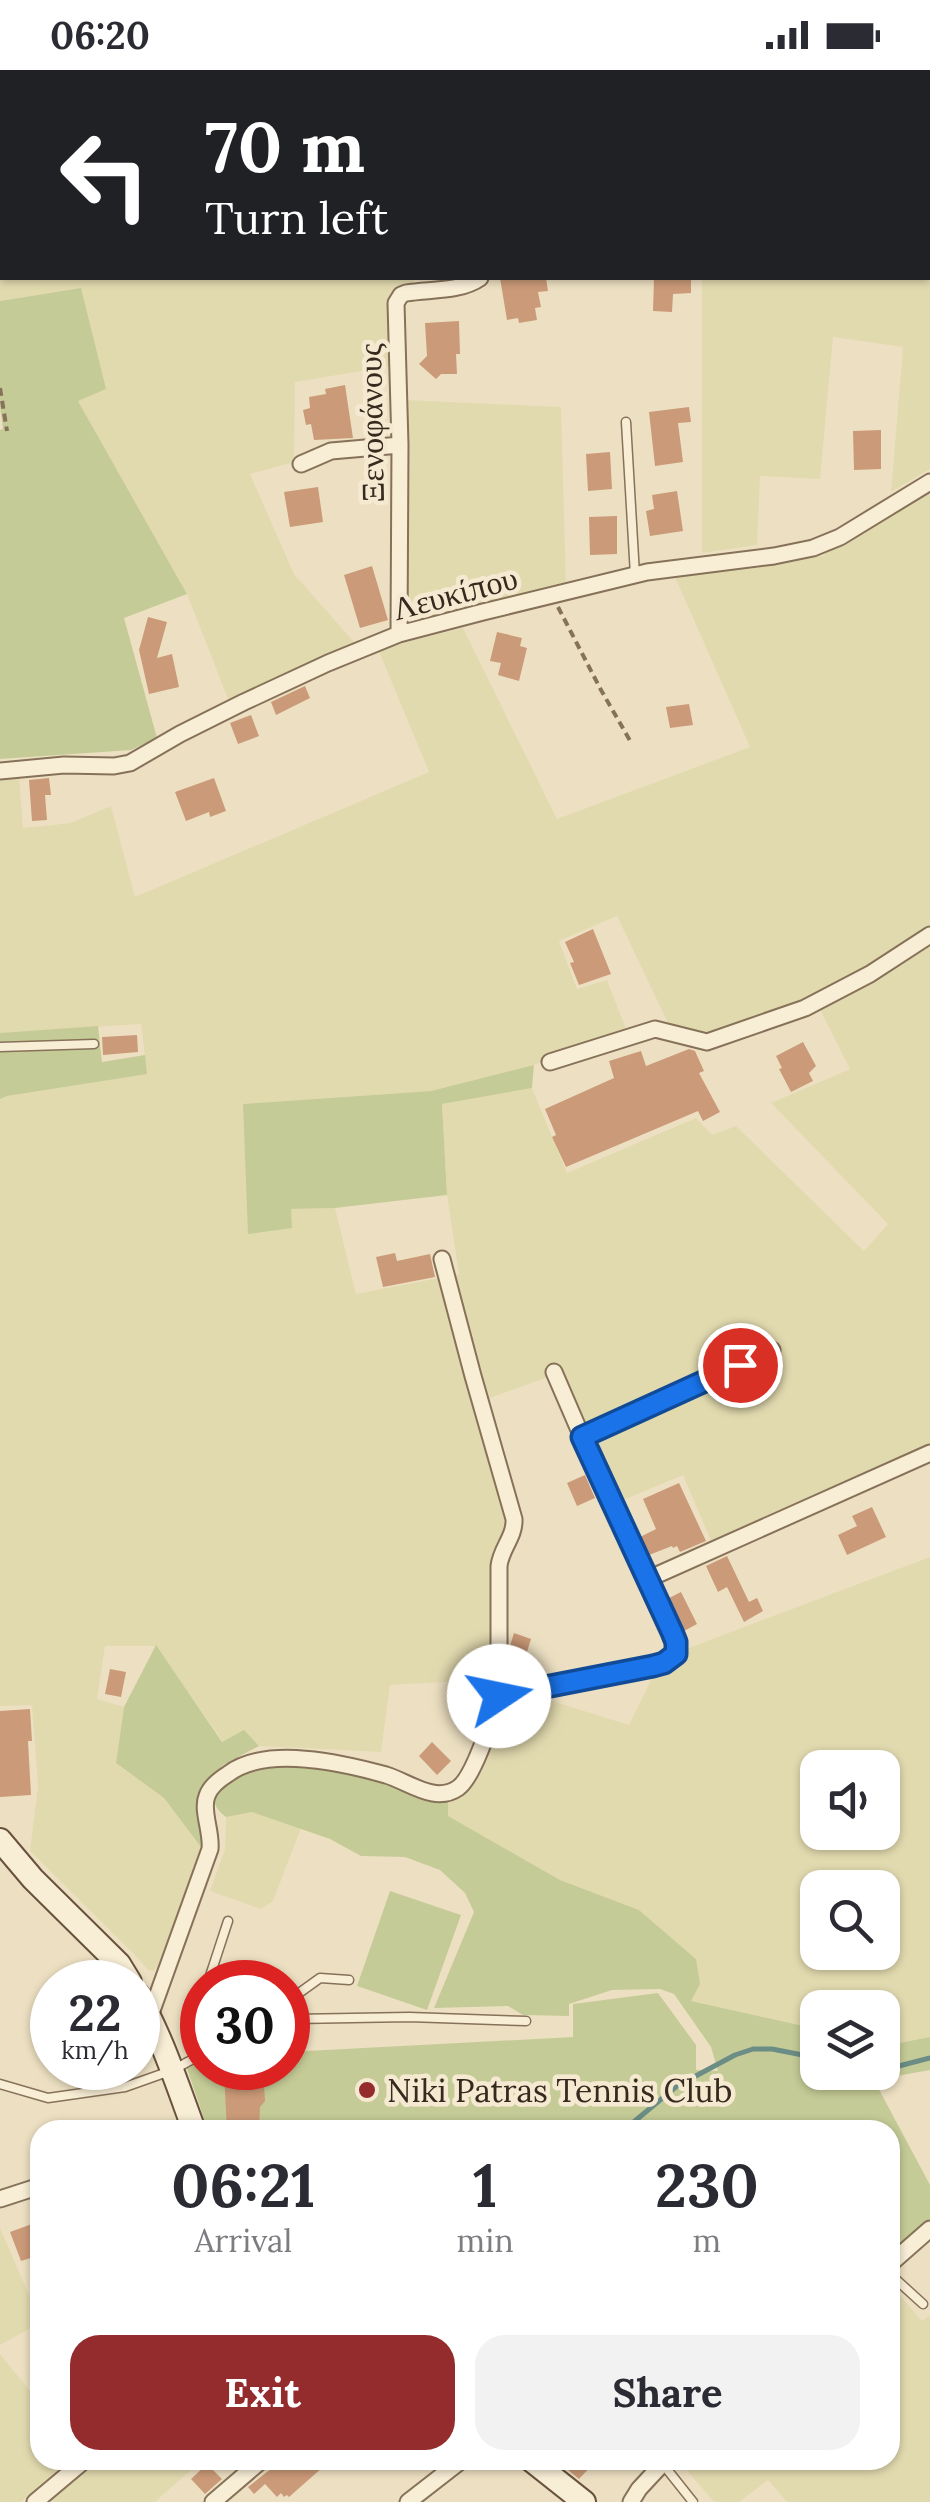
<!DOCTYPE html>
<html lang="en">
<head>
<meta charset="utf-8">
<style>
	:root { --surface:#fff; --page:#f2f2f3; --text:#2b2b33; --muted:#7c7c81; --accent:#942b2c }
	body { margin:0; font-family:Lora,serif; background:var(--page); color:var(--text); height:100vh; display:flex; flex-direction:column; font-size:38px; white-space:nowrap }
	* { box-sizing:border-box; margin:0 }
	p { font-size:32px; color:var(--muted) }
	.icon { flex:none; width:55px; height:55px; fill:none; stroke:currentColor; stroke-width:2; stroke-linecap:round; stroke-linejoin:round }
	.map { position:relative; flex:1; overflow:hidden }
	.details { position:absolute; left:30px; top:2050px; width:870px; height:350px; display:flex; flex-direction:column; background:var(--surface); border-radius:30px; box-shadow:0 2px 8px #0004 }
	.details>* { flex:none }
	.hud { position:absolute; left:0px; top:0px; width:930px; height:210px; box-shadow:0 2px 8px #0004; background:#202124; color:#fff; overflow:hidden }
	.tools { position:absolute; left:800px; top:1680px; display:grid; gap:20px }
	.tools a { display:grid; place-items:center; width:100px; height:100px; border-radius:20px; background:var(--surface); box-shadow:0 2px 8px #0004; font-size:50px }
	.speed { position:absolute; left:30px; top:1890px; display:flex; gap:20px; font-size:50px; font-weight:700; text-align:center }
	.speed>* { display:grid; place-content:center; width:130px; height:130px; border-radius:50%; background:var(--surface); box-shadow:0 2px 8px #0004; line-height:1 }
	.speed small { font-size:25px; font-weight:400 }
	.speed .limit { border:15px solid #d22; background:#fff; color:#111 }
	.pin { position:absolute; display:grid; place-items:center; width:85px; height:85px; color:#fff; margin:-42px; border:5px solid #fff; border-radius:50%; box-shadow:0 2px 10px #0007 }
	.me { position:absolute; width:110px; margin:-55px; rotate:79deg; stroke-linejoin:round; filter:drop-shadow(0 0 8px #0008) }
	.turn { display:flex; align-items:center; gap:35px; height:210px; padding:0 40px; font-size:45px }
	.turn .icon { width:130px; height:130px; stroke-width:2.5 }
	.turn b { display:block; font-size:70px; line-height:85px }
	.eta { display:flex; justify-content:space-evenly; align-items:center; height:170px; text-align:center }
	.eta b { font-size:60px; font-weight:700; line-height:70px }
	.button { display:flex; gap:20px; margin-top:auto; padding:20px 40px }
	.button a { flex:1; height:115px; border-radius:30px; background:var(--accent); color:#fff; font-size:40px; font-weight:700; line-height:115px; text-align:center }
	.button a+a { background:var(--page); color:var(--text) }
	.status { display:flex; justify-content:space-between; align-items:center; height:70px; padding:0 50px; background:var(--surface); direction:ltr }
	.status svg { height:28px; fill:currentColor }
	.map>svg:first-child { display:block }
	.farmland { fill:#e2daaf; fill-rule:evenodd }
	.green { fill:#c5cb96 }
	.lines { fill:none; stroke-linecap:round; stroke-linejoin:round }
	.stream { stroke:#6b8d85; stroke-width:5 }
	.building { fill:#cb9a78 }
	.lane-casing { stroke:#867159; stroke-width:11 }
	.street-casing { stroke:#867159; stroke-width:19 }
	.secondary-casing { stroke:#68523d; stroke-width:26 }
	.path { stroke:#867159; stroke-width:4; stroke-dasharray:8 5; stroke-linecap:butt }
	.lane { stroke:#f8edd5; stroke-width:8 }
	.street { stroke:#f8edd5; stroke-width:15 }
	.secondary { stroke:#f8edd5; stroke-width:22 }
	.route-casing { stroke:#114b97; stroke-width:25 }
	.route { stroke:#1a73e8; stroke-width:18 }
	.poi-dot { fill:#942b2c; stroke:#f5ead1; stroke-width:4 }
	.labels { text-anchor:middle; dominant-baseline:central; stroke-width:9; stroke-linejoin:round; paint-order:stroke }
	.street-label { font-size:32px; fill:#36291d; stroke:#f5ead1 }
	.poi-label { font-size:32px; fill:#36291d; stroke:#f5ead1; text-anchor:start }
</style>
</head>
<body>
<div class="status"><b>06:20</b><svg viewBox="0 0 49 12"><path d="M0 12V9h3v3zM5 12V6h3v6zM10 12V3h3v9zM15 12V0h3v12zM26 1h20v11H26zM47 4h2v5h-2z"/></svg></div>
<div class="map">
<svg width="930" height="2432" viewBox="0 0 930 2432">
	<rect width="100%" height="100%" fill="#ede0c2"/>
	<!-- farmland -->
	<path class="farmland" d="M0 0H418V2H2V208H414V214L395 223 392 296 295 312 294 392 250 404 294 504 355 573 228 629 187 524 78 331 81 218 0 231Z
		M722 0H930V58H928V2H722Z
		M928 183H930V399L891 422 903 277 833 267 820 409 760 406 757 475 702 483V208H928Z
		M405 330 561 337 566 515 408 551Z
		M930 418V856L862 902 803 930 717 963H700L668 953 617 846 559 871 577 919 607 910 626 959 534 995 431 1021 244 1034 291 1139 335 1138 356 1224 459 1204 447 1125 442 1034 532 1018 567 1103 696 1048 712 1065 736 1056 864 1181 888 1154 771 1033 850 999 820 939 930 876V1376L712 1473 683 1405 616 1433 561 1305 548 1307 476 1333 510 1453 495 1609 390 1615 381 1682 259 1676 244 1661 223 1672 156 1576H105L97 1629 124 1637 116 1693 164 1728 201 1777 158 1895 154 1901 148 1900 134 1884 30 1781 38 1716 32 1635 0 1636V1029L7 1026 147 1003 141 954 0 963V706H19L23 758 71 753 111 736 135 827 429 702 378 579 463 558 557 749 750 677 675 507 691 500 823 486 833 476Z
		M930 1487V1967L894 1974 883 1972 882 1938H818L817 1959 691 1931 696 1889 639 1840 560 1810 447 1746 448 1731 461 1728 474 1715 484 1698 505 1644 515 1629 533 1625 629 1655 656 1600 675 1596 686 1579ZM818 1698H882V1762H818ZM818 1818H882V1882H818Z
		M252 1742 301 1758 273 1831 261 1839 210 1821 225 1779 226 1747Z
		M0 2158 40 2250V2253L0 2275Z
		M890 2214 922 2251 930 2245V2432H787L768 2410 739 2432H714L678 2390H890Z
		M0 2284 38 2331H40V2390H69L21 2432H0Z
		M98 2390H202L155 2432H52L50 2429Z"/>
	<!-- green -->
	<path class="green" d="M81 218 106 319 78 331 187 524 124 548 157 668 131 680 0 689V360L3 359 0 337V231Z
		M98 956 102 992 145 985 147 1004 7 1026 0 1029V963Z
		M534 995 532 1018 442 1034 447 1125 335 1138 291 1139 292 1158 248 1164 243 1034 431 1021Z
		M156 1575 222 1672 244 1660 259 1676 223 1695 204 1718 201 1777 164 1728 116 1693 124 1637Z
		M268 1693 361 1702 442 1727 448 1731V1746L560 1810 639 1840 696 1889 700 1914 691 1931 817 1959 818 2002H882L883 1972 894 1974 930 1967V2000L874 2010 930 2115V2154L890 2185V2060H208L183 1987 202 1986V1998H288V1982L573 1967V1934L658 1923 696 1975V2000L718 2001 711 1977 674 1924 660 1919 612 1920 569 1934V1946L523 1945 508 1936 434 1938 474 1842 465 1823 440 1800 405 1787 361 1786 330 1769 252 1742 226 1747C190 1721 250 1701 268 1693Z
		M390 1821 461 1845 427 1940 357 1916Z"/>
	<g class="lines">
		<!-- stream -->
		<path class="stream" d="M882 1997H895L930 1988
			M624 2060 677 2016 735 1985 753 1979H772L818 1988"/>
	</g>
	<!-- building -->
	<path class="building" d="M500 208H546L548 221 538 222 541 237 535 238 537 250 519 253 518 248 507 250Z
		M654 208H691V223L673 224 672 242 653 241Z
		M459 251 460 284H456L457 304H441L436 309 419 294 427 286 425 253Z
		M345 315 353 368 314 370 311 354 306 355 303 340 310 338 309 327 326 324 325 319Z
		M689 337 691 352 678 353 683 392 655 396 649 342Z
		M881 360V399L854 400 853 361Z
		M610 382 612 419 588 421 586 384Z
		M318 417 323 452 290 457 284 422Z
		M677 421 683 461 650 466 646 441 654 439 652 425Z
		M617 446V484L590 485 589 447Z
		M372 496 388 550 360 558 344 505Z
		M148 547 167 552 157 588 172 584 179 617 149 624 139 580Z
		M497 562 522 568 520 576 527 578 519 611 498 605 501 593 490 591Z
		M305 616 310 628 276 645 271 632Z
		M689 634 693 655 670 658 666 637Z
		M251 645 259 666 238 674 230 653Z
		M49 708 51 725H45L47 750 32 751 29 710Z
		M214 708 226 741 210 747 209 742 186 751 175 722Z
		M593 859 611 904 579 915 570 893 574 892 565 872Z
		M137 965 138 982 103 985 102 967Z
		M803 972 816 996 809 1003 813 1011 791 1022 779 999 782 998 776 986Z
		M689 979 695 981 704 1001 699 1003 720 1042 703 1051 698 1041 566 1097 552 1067 556 1065 545 1039 614 1008 609 991 641 981 646 996Z
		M395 1183 397 1191 430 1184 435 1207 383 1217 376 1187Z
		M585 1405 595 1428 577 1436 567 1413Z
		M679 1413 706 1471 680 1482 677 1476 673 1478 672 1476 649 1485 640 1467 656 1459 643 1429Z
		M872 1437 886 1467 847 1485 838 1465 857 1456 852 1446Z
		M727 1486 749 1532 757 1528 763 1541 744 1552 727 1517 718 1522 706 1496Z
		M681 1522 697 1554 684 1561 669 1528Z
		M514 1563 531 1569 519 1607 510 1605V1576Z
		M110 1599 126 1602 121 1627 105 1624Z
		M30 1639 32 1671H28L31 1725 0 1727V1641Z
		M432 1672 451 1691 437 1705 419 1686Z
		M263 2001 265 2031 260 2037 259 2060H227L224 2003Z
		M40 2151V2185L21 2191 10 2162Z
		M282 2390H331L289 2427 287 2425 284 2427 281 2423 277 2427 265 2414 254 2424 248 2417Z
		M556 2390H597L579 2409Z
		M207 2394 222 2409 205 2424 191 2409Z"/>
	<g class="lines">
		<!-- lane casing -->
		<g class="lane-casing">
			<path id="lane" d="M626 352 635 505
				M0 977 94 974
				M208 1912 228 1851
				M288 1931 320 1908 349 1910
				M288 1952 295 1949 409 1947 526 1951
				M0 2014 48 2028 125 2017 173 2000 202 1984
				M890 2204 923 2234
				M662 2393 693 2432"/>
		</g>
		<!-- street casing -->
		<g class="street-casing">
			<path id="street" d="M421 0V2
				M928 177 930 178
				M301 394 331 381 400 375
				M399 564 400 375 396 233 401 225 406 223C430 219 460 222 480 208
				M0 701 64 695 114 696 130 693 180 664 244 632 328 593 399 564 483 542 647 502 774 486 813 478 840 467 930 412
				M550 992 655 959 707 972 805 938 870 904 930 865
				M442 1189 473 1306 514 1449C515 1467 501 1478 499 1496V1626
				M554 1302 601 1411 648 1509
				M582 1367 772 1280
				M150 1946 210 1779C212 1762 201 1740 207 1726 210 1717 220 1709 228 1704 266 1675 343 1693 386 1705 409 1712 435 1734 458 1718 475 1706 492 1647 499 1626L653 1596 664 1593 676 1584 677 1573 648 1509 930 1383
				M0 2129 40 2116
				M890 2194 930 2159
				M35 2432 85 2390
				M213 2432 262 2390
				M408 2432 462 2390
				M631 2432 639 2419 666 2390"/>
		</g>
		<!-- secondary casing -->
		<g class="secondary-casing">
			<path id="secondary" d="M0 1770 33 1809 119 1894 130 1912
				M138 1925C162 1968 177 2014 194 2060
				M531 2390 584 2432"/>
		</g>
		<!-- path -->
		<path class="path" d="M0 318 7 361
			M558 537 601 620 632 674"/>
		<!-- lane -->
		<use href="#lane" class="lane"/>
		<!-- street -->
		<use href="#street" class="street"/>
		<!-- secondary -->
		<use href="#secondary" class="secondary"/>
	</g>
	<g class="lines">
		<!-- route casing -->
		<g class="route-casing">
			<path id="route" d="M499 1626 653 1596 664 1593 676 1584V1572L672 1562 582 1367 740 1295"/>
		</g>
		<!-- route -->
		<use href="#route" class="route"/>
	</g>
	<!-- markers -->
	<circle class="poi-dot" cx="367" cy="2020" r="10"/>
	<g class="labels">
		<!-- street labels -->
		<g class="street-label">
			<text transform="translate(371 353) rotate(-91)">Ξενοφάνους</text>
			<text transform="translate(455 523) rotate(-15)">Λευκίπου</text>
		</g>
		<!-- poi labels -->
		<g class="poi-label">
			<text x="387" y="2020">Niki Patras Tennis Club</text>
		</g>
	</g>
</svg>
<div class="tools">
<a><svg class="icon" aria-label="sound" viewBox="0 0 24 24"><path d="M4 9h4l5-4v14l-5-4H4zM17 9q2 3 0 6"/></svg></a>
<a><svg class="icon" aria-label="search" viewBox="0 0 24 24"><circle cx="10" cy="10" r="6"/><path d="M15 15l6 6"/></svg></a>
<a><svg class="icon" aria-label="layers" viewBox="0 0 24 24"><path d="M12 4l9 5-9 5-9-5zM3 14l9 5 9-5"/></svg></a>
</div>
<div class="speed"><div>22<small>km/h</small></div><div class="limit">30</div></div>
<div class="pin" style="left:740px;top:1295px;background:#d93025"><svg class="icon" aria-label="arrive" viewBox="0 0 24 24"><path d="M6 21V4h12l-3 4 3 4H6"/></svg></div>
<svg class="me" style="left:499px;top:1626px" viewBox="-20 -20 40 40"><circle r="19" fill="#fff"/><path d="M0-13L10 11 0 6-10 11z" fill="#1a73e8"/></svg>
<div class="hud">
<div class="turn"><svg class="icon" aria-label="left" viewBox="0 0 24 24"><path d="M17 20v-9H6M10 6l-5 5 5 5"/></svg><div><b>70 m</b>Turn left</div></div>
</div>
<section class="details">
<div class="eta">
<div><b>06:21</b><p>Arrival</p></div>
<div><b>1</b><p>min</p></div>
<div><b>230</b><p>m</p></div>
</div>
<div class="button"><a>Exit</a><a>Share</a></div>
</section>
</div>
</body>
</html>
